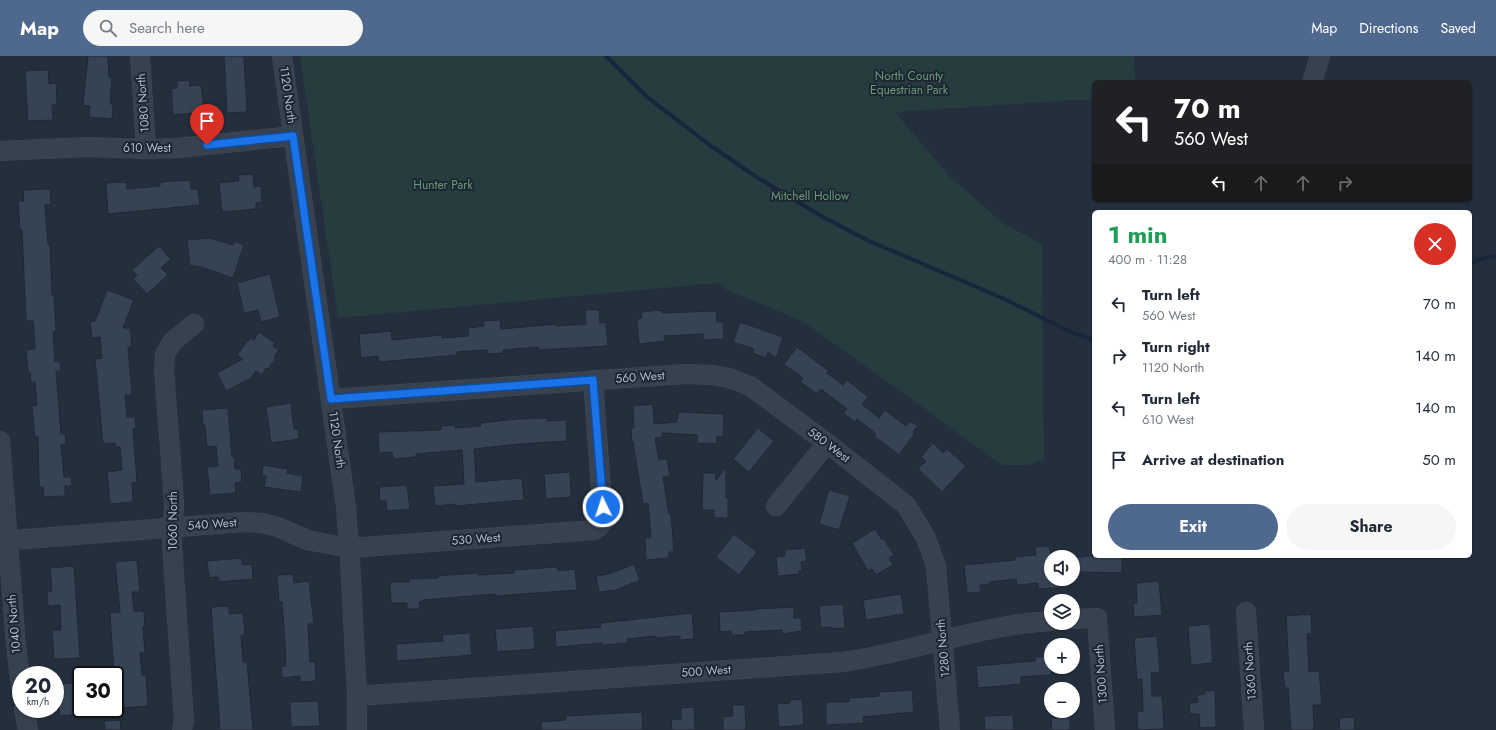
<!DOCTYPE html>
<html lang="en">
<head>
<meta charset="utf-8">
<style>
	:root { --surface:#fff; --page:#f6f6f7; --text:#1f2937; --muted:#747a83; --accent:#4f688e }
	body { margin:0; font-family:Jost,sans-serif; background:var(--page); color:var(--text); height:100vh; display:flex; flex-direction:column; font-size:15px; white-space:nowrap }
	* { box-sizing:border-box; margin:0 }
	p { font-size:13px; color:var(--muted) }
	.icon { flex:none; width:22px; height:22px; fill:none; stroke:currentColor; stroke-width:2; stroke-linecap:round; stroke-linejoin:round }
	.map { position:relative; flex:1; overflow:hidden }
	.panel { position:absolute; left:1092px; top:154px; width:380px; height:348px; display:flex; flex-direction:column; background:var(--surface); border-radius:6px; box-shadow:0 1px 3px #0004 }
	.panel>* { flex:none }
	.top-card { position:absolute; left:1092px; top:24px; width:380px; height:122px; border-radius:6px; box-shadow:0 1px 3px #0004; background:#202124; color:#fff; overflow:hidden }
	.controls { position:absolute; left:1044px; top:494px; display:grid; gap:8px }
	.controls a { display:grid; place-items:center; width:36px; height:36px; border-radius:50%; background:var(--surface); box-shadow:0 1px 3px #0004; font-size:20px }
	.speed { position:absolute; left:12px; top:610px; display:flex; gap:8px; font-size:20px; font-weight:700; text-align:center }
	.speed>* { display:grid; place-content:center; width:52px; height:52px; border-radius:50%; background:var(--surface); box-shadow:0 1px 3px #0004; line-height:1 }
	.speed small { font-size:10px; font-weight:400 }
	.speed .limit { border:2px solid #111; border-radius:6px; background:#fff; color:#111 }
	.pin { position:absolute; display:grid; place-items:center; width:34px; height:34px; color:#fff; margin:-41px -17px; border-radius:50% 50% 50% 0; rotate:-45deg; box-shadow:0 0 4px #0007 }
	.pin .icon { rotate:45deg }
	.me { position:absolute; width:44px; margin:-22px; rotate:356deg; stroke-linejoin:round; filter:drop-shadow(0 0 3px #0008) }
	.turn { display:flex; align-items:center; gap:14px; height:84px; padding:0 16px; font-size:18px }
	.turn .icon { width:52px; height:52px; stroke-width:2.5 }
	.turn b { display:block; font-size:28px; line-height:34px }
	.lanes { display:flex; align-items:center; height:38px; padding:0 16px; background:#0003; justify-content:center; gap:20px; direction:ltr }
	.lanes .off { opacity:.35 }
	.round { display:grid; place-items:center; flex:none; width:42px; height:42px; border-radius:21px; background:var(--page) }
	.summary { display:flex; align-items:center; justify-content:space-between; height:68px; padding:0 16px }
	h1 { font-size:24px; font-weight:700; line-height:30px; color:#1e9e55 }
	.button { display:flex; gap:8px; margin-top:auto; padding:8px 16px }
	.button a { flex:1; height:46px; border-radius:24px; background:var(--accent); color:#fff; font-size:16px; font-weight:700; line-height:46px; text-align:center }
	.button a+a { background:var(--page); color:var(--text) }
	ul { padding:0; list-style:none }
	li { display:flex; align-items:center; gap:12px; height:52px; padding:0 16px }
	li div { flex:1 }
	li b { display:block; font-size:15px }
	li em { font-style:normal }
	header { display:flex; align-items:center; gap:24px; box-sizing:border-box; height:56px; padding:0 20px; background:var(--accent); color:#fff }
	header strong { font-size:19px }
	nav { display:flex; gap:22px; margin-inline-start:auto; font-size:14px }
	.search { width:280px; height:36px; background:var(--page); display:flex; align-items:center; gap:10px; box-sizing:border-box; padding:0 14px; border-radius:22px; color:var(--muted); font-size:15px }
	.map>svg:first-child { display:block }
	.green { fill:#263c3f }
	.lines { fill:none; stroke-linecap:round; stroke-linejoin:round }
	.stream { stroke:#17263c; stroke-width:4 }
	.building { fill:#364354; stroke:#1f2835 }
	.minor-casing { stroke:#414a57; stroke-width:20 }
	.minor { stroke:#38414e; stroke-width:19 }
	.route-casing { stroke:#114b97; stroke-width:10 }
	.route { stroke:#1a73e8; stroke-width:7 }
	.labels { text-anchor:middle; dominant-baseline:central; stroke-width:4; stroke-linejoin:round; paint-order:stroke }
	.park-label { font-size:12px; fill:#6b9a76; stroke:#1d2633 }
	.street-label { font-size:12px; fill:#b4bcc9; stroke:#1d2633 }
</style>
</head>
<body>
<header>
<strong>Map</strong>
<div class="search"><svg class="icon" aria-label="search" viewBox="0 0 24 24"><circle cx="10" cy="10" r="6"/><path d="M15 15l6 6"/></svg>Search here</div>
<nav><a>Map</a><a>Directions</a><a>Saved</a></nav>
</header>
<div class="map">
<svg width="1496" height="674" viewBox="0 0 1496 674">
	<rect width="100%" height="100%" fill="#242f3e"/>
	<!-- green -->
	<path class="green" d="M300 0H1134L1135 26H1094V43L895 56 950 121 1004 168 1042 188 1044 404 1028 409H1001L920 349 802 265 727 234 718 227 338 262Z"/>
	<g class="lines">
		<!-- stream -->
		<path class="stream" d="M606 0 647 41 711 90 758 122 823 161 867 184 1000 241 1073 277 1094 284
			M1470 207 1481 203 1496 200"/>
	</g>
	<!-- building -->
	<path class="building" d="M88 0H108L109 21 112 22 110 48H113L112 63 89 61 90 50 83 49Z
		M224 0H244L247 56 227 57Z
		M48 14 49 28 56 27 57 49H52L53 64 28 65 25 15Z
		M189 24 190 30 201 29 204 56 173 59 171 33 177 32V25Z
		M253 118 254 131 261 130 262 146 256 147V153L222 156 219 127 239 125 238 119Z
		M190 124 191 133H198L200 149 108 158 106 127 127 126V133L160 130V126Z
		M50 133 51 148 45 149 48 188H50L52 239H54L56 275 53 276 55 306 60 305 61 315H56L61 378H65L66 388 61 389 64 421H71L72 430H65V440L44 441 43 431 40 432 39 425 38 381H35L32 350 37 349 35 326 31 327 30 316H28L26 294 35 293 33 265H26L22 174H20L18 145H24L23 134Z
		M210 182 233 189 234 185 244 189 233 222 201 211H197V210H190L187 184Z
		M159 190 171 203 161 212 168 219 147 238 133 223 137 219 132 214Z
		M270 218 280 261 261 266 258 254 244 257 237 227Z
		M107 234 134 244 123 272H130L132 291H128L132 339H125L127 361H135L136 373H133L137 426 132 427 133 446 110 448 107 416 122 414 120 391H115V387L103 388 95 303 102 302 100 281 92 282 90 265H95Z
		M585 254H599L600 267 606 266 608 290 539 294 538 291 503 294V297L487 298V294L457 296V299L379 306 378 300 361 302 359 278 391 275 392 284 442 279V282L469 280 468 272 484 270 483 265 500 264 501 273 557 268V270L586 268Z
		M662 254V257L716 255 717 266H723L724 283 703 284V278L664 280 665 285 639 288 637 263 642 262 641 256Z
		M740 266 783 281 776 302 768 296 766 302 752 297 754 293 733 286Z
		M259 276 275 287 273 290 279 294 274 301 276 302 268 313 266 312 262 319 256 315 251 322 226 335 217 317 243 303 237 299 246 287 251 282 254 284Z
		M797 291 829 315 827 317 843 329 847 324 868 341 862 348 879 362 885 354 906 370 910 365 918 370 913 376 915 377 899 399 874 380 876 378 857 363 855 366 843 357 847 353 821 333 817 338 800 326 803 322 784 308Z
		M291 347 294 373H298L299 383 271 387 266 351Z
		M653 348 654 368 677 366 678 356 724 358 723 381 717 380V388L697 387V379L662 377 663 381 655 382 659 404 667 403 670 420 663 421 669 458H671L674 496H669V502L646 504 645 482H651L648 447 643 448 633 386H632L631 372H634L633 350Z
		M228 352 232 401H234L235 413H241L242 426 235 427 236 437 210 439 207 411 218 410 216 390 207 391 205 369 203 370 202 354Z
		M547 362V365L566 364 567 385 519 388 474 393 476 426 522 422 524 444 455 450V448L435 450 433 430 464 428 462 394 416 398V401L393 403 392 396 379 397 378 376 441 374V370L455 369V372L481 370 480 367 516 363Z
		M758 372 774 385 749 416 733 403Z
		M933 387 943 397 947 393 966 410 942 436 918 413 926 405 921 401Z
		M263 409 288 413 287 417 303 420 301 436 264 431 266 420H262Z
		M726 411V442H728V462H714V454H702L703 417H716V424Z
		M570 416 571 441 546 443 544 418Z
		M407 429 410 453 387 455 386 445H380L379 431Z
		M829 434 850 440 839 474 819 468Z
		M875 473 882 484 884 483 894 499 889 502 893 509 876 519 872 513 868 515 852 487Z
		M734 478 757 496 739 519 716 501Z
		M1049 490 1051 498V523H1070V531L1038 533V527L1017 529 1016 523 989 526 990 528 980 529 981 536 967 537 964 509 1015 504V501L1036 499 1035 491Z
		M805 492 807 505 801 506 802 515H799V518L778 520 776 501 785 500V494Z
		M1085 500H1122V517L1077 516V501H1085Z
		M242 502V509L252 508 253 523 219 526 218 521 209 522 207 505Z
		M137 504 140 536H132L134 555H144L145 570 143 571 145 597H140L142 619H146L148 650 121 652 119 622H115L114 619 110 557 120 556 115 506Z
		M634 508 640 524 616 534 599 536 596 520 609 518Z
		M74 510 80 602 54 603 52 574H61L60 549 48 550 47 535H52L50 512Z
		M557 511 558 515 575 513 577 534 495 540V538L423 544V546H419L420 553H407V547H391L390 526H409V523L438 522V520L478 517V519L514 517V514Z
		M293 518 294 527 309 525 314 568H308L310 606 315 605 316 625 300 626V620L282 622 281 610H286L285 586 282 546H279L277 519Z
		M1159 525 1162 559 1134 561 1133 547H1137L1136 527Z
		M901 538 904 558 866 564 863 544Z
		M843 548 845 572 832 573V571L821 572 819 550Z
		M229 550V558L243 557 245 579H241L243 606H247L253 674H220L211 551Z
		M794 551V562H801L802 575 782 578V574L745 576V579H732L731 575 720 576 719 556 756 554V553Z
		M692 557 694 583 680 584V580L656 582V580L627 583 628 587 602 589V587L556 591 555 575 601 571 600 567Z
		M1311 558 1312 578H1307L1309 616 1319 615 1322 649H1313L1314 674H1291L1288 632H1285L1283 616 1289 615 1286 560Z
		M1210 568 1213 607 1191 609 1188 570Z
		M533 570 535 593 497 596 495 573Z
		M470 577 472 599 397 605 396 588 443 585 442 579Z
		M1157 580 1160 616 1151 617 1152 640H1162L1164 673 1138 674 1137 655H1143L1142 623 1137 624 1134 582Z
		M1051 600V619L1021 621V628L978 632 976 610 1035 605V601Z
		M81 626 80 658 60 660 57 628Z
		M912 634 914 656 863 661 864 667 826 669V646H849V642L879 640V636Z
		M1215 634 1216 671 1200 672 1199 658H1190L1189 647 1198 646 1197 639 1205 638V635Z
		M802 643 804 669 779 671 777 648 790 647V644Z
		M318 645 320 670 291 671 290 646Z
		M732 649H745L746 674H723V661L733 660Z
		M694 651 695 674H672L671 664 681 663V652Z
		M642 656 643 674H541V666L566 664 565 660Z
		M1013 659 1014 674H985L984 660Z
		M1070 661V674H1052L1051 662Z
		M1354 661 1355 674H1340L1339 662Z
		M120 664 121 674H105L104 665Z"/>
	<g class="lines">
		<!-- minor casing -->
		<g class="minor-casing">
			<path id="minor" d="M140 0 146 93
				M282 0 346 451 350 504 357 640V674
				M1312 26 1320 0
				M0 95 87 91 146 93 178 92 293 80
				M331 343 685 318 712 319 729 322 750 330 827 387 906 449 926 482 936 510 950 674
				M0 385 16 589 21 631
				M776 450 827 387
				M0 485 243 466 262 467 278 471 307 484 349 492 595 474 601 468 603 461 593 324
				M1246 556 1254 674
				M1073 563 1097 562 1105 674
				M357 640 843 606C913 596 980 569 1051 565
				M24 653 28 674
				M182 674 184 664 172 489 174 446 164 314 165 298 172 286 194 268"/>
		</g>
		<!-- minor -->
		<use href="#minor" class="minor"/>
	</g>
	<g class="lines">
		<!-- route casing -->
		<g class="route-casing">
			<path id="route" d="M207 89 293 80 331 343 593 324 603 451"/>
		</g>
		<!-- route -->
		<use href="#route" class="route"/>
	</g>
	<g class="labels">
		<!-- park labels -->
		<g class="park-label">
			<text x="909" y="20">North County<tspan x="909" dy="14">Equestrian Park</tspan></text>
			<text x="443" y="129">Hunter Park</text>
			<text x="810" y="140">Mitchell Hollow</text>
		</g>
		<!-- street labels -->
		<g class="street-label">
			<text transform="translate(288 39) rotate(82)">1120 North</text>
			<text transform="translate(143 47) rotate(-94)">1080 North</text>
			<text x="147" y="92">610 West</text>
			<text transform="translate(640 321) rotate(-4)">560 West</text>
			<text transform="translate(337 384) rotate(82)">1120 North</text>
			<text transform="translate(829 389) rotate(37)">580 West</text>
			<text transform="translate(173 465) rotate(-90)">1060 North</text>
			<text transform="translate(212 468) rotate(-4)">540 West</text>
			<text transform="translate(476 483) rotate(-4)">530 West</text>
			<text transform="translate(14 568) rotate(-95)">1040 North</text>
			<text transform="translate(943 592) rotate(-95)">1280 North</text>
			<text transform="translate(706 615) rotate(-4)">500 West</text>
			<text transform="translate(1250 615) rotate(-94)">1360 North</text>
			<text transform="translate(1101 618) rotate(-94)">1300 North</text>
		</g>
	</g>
</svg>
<div class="controls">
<a><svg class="icon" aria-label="sound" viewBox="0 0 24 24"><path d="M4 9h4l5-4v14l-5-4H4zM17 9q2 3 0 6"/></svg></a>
<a><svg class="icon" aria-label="layers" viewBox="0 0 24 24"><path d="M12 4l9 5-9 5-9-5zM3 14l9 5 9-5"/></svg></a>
<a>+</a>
<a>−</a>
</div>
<div class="speed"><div>20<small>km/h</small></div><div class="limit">30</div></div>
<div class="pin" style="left:207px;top:89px;background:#d93025"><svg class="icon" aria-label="arrive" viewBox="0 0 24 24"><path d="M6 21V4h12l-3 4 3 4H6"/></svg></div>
<svg class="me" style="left:603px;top:451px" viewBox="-20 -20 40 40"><circle r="17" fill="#1a73e8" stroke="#fff" stroke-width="3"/><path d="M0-11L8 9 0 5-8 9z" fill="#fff"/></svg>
<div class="top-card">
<div class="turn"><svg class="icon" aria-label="left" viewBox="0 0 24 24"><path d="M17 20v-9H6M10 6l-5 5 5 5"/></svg><div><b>70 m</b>560 West</div></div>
<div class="lanes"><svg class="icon" aria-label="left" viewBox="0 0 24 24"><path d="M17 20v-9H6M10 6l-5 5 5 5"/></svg><svg class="icon off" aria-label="ahead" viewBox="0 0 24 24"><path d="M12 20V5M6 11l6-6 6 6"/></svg><svg class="icon off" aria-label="ahead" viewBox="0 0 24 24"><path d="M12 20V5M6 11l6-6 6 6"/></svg><svg class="icon off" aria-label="right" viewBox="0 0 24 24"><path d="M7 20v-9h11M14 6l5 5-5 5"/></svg></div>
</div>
<section class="panel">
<div class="summary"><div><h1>1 min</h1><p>400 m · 11:28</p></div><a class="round" style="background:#d93025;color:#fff"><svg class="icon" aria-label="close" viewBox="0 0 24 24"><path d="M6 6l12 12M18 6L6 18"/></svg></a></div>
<ul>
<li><svg class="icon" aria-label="left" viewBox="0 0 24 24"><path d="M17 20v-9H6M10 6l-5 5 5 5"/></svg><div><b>Turn left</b><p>560 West</p></div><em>70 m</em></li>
<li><svg class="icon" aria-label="right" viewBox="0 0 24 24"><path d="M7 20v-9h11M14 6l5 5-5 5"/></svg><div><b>Turn right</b><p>1120 North</p></div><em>140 m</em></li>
<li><svg class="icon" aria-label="left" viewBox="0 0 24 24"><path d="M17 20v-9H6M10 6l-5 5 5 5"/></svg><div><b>Turn left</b><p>610 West</p></div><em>140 m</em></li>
<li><svg class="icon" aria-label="arrive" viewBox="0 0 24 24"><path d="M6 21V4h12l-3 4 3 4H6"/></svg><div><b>Arrive at destination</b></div><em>50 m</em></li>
</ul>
<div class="button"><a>Exit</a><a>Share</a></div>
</section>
</div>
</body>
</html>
